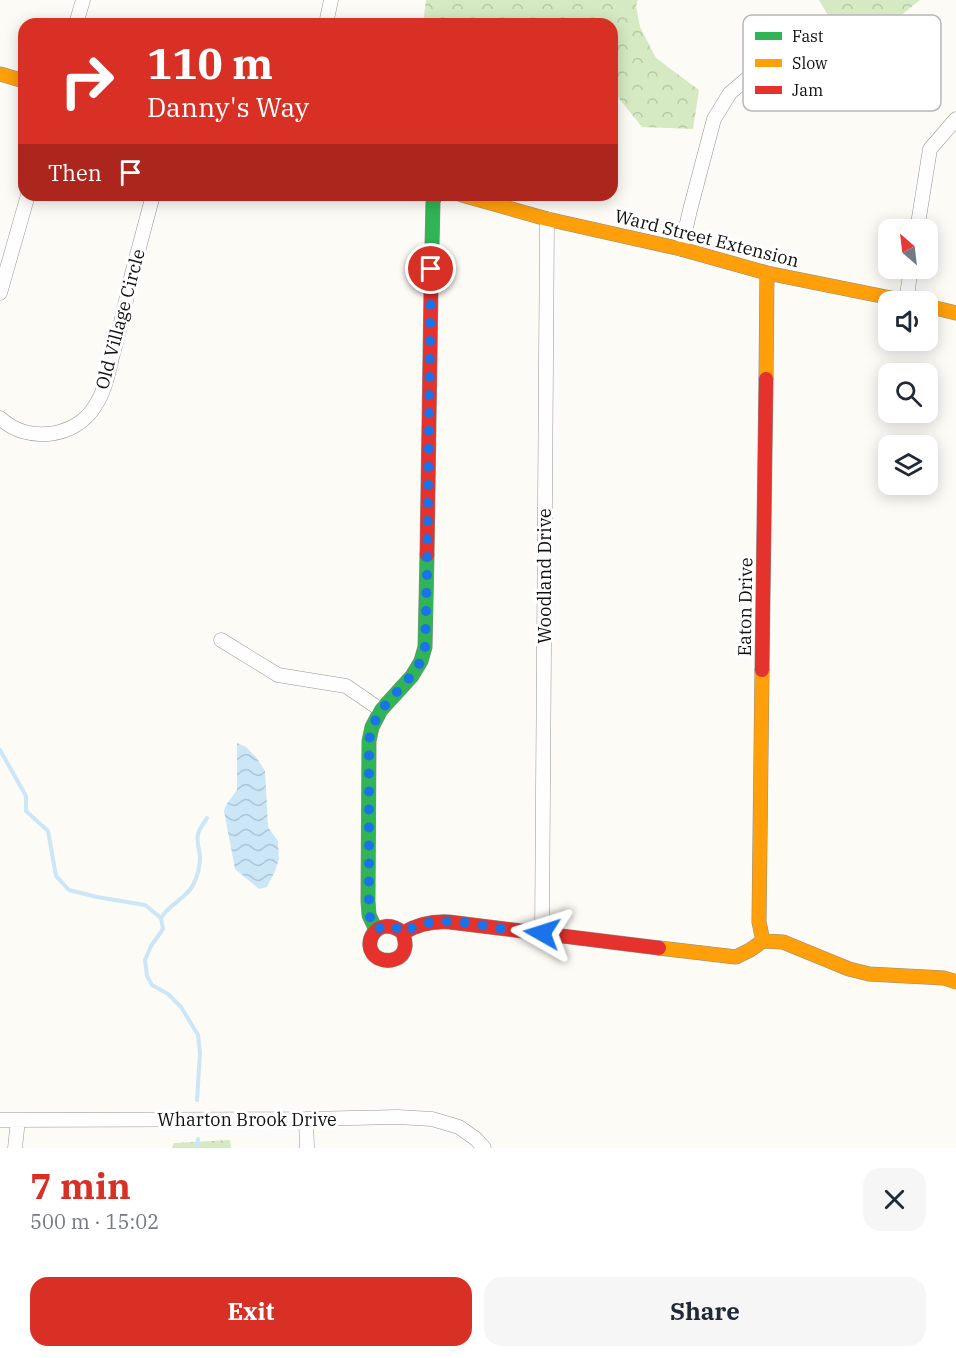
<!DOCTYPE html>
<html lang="en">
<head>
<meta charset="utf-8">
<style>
	:root { --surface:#fff; --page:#f6f6f7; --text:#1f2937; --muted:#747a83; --accent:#d93025 }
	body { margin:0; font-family:"IBM Plex Serif",serif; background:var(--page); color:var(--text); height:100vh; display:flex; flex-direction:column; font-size:22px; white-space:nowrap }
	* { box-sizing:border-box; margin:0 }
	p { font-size:20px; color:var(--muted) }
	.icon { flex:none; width:33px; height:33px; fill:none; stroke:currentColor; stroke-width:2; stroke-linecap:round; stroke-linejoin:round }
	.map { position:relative; height:1148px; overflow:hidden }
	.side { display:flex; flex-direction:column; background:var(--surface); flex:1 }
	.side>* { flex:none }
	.hud { position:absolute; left:18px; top:18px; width:600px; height:183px; border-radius:18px; box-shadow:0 3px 15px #0003; background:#d93025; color:#fff; overflow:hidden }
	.needle { width:39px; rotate:332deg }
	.buttons { position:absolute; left:878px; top:219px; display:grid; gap:12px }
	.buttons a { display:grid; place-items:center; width:60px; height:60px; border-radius:12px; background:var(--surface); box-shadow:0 3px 15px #0003; font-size:30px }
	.pin { position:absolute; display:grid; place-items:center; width:51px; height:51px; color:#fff; margin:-26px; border:3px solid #fff; border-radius:50%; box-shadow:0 2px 6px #0007 }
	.me { position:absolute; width:66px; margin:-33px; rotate:276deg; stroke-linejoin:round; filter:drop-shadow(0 0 4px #0008) }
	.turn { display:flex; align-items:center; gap:21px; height:126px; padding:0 30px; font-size:27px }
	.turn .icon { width:78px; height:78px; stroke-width:2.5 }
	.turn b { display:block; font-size:42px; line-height:51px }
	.then { display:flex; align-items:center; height:57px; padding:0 30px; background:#0003; gap:12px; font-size:22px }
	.round { display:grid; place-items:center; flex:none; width:63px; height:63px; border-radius:18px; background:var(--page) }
	.summary { display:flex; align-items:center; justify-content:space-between; height:102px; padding:0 30px }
	h1 { font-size:36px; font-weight:700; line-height:45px; color:var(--accent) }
	.cta { display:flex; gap:12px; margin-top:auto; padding:12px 30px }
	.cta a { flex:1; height:69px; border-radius:18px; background:var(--accent); color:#fff; font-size:24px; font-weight:700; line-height:69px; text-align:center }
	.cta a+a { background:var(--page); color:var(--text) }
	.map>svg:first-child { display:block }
	.forest { fill:url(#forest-crowns) }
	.water { fill:url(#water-waves) }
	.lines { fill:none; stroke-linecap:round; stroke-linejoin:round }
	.stream { stroke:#cbe6f7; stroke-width:4 }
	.street-casing { stroke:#969694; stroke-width:15 }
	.fast-casing { stroke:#8d8c8a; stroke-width:15 }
	.slow-casing { stroke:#8d8c8a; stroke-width:15 }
	.jam-casing { stroke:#8d8c8a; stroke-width:15 }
	.street { stroke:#fffefe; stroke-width:14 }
	.fast { stroke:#30b455; stroke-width:14 }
	.slow { stroke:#ff9f0a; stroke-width:14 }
	.jam { stroke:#e5322d; stroke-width:14 }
	.route { stroke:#1a73e8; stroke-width:10; stroke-dasharray:0 18 }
	.labels { text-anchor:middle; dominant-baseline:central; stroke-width:6; stroke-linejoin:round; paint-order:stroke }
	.street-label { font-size:18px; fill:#101010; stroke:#fff }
	.key { fill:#fff; stroke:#b7b7b7; stroke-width:1.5 }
	.key-label { font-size:16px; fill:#101010 }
</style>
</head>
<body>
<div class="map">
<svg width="956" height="1148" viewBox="0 0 956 1148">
	<defs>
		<pattern id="forest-crowns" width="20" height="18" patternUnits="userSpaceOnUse" patternTransform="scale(1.5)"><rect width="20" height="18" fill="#d5eac3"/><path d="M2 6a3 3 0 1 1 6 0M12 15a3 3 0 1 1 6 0" fill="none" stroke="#b6c8a6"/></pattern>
		<pattern id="water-waves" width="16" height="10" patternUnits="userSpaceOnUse" patternTransform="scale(1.5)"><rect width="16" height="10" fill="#cbe6f7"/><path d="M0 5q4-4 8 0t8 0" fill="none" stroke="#adc4d3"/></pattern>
	</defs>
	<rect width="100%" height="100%" fill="#fcfbf6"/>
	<!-- forest -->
	<path class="forest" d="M426 0H638L636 6 640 27 656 58 699 90 693 129 642 127 612 90V24H423Z
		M819 0H920L889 25 882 54 855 61Z
		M230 1140 231 1148H172L174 1143Z"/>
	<!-- water -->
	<path class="water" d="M237 743 246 747 256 757 265 771 268 827 278 841 279 859 275 871 267 887 259 889 235 869 224 811 226 805 237 790Z"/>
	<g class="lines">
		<!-- stream -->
		<path class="stream" d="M0 750 26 796V811L48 831 56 876 69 890 97 897 145 905 161 918 163 929 151 946 145 960 147 976 152 985 168 994 181 1007 198 1035 200 1053 197 1100
			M161 918C170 903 186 899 193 885 197 877 200 867 200 858 200 850 196 843 198 834 199 829 204 823 207 818
			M197 1148 198 1139"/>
		<!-- street casing -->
		<g class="street-casing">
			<path id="street" d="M76 24 83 0
				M326 24 331 0
				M917 230 930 149 956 119
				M681 249 690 210 714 119 730 93 755 72
				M0 293 28 195
				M908 301V288L911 268
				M0 418C27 444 76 438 95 406 106 390 109 368 114 350 121 325 126 300 132 274 139 248 146 221 153 195
				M221 640 278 675 346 686 381 710
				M542 933 547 219
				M306 1119 307 1148
				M0 1120 306 1119 398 1117 432 1119 459 1127 476 1139 484 1148
				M15 1148 18 1120"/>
		</g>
		<!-- fast casing -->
		<g class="fast-casing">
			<path id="fast" d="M431 289 433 202 435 195
				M376 930 369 915 368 901 369 741 372 727 381 710 412 676 421 661 425 647 427 555"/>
		</g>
		<!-- slow casing -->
		<g class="slow-casing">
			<path id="slow" d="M0 74 24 81
				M462 195 547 219 681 249 767 273 911 302
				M927 306 956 313
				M766 379 767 273
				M762 670 759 922 763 941
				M659 948 736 957 750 950 763 941 783 942 849 969 869 974 944 978 956 982"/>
		</g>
		<!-- jam casing -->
		<g class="jam-casing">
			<path id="jam" d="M427 555 431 289
				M762 670 766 379
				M403 933C404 937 406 943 405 947 403 960 388 963 378 958 358 946 378 912 403 933 418 924 432 921 449 922L659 948"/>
		</g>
		<!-- street -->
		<use href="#street" class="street"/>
		<!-- fast -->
		<use href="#fast" class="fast"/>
		<!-- slow -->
		<use href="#slow" class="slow"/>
		<!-- jam -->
		<use href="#jam" class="jam"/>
	</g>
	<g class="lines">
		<!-- route -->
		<path class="route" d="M431 269 427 573 425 647 421 661 412 675 381 710 372 727 369 741V915L376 930C386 924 395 924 403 933 433 913 471 924 504 929 517 931 530 931 542 933"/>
	</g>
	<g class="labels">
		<!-- street labels -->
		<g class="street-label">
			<text transform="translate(707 238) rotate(14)">Ward Street Extension</text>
			<text transform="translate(120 319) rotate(-75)">Old Village Circle</text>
			<text transform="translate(544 576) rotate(-90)">Woodland Drive</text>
			<text transform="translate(745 607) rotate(-89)">Eaton Drive</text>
			<text x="247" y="1119">Wharton Brook Drive</text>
		</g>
	</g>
	<!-- legend -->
	<rect x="743" y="15" width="198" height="96" rx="9" class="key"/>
	<rect x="755" y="32" width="27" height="8" fill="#30b455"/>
	<rect x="755" y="59" width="27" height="8" fill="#ff9f0a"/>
	<rect x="755" y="86" width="27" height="8" fill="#e5322d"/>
	<g class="key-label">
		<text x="792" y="42">Fast</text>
		<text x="792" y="69">Slow</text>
		<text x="792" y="96">Jam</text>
	</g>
</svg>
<div class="buttons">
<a><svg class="needle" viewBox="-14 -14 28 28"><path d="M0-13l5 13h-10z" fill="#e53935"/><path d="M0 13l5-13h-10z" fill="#747a83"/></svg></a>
<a><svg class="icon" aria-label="sound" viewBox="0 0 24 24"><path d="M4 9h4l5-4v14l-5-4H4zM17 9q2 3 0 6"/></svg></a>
<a><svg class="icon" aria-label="search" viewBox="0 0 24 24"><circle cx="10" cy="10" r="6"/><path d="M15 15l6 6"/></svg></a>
<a><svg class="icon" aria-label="layers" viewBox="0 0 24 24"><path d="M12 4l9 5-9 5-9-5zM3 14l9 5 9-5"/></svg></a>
</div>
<div class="pin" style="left:431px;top:269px;background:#d93025"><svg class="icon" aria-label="arrive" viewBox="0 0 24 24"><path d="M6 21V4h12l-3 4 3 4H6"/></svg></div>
<svg class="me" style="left:542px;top:933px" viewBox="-20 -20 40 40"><path d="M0-17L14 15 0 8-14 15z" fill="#1a73e8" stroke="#fff" stroke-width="4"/></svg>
<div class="hud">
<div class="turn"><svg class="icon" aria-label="right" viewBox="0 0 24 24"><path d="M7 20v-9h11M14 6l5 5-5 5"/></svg><div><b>110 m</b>Danny's Way</div></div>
<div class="then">Then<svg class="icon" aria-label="arrive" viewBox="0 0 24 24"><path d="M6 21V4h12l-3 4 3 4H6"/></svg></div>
</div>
</div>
<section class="side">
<div class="summary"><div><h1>7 min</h1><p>500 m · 15:02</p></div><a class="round"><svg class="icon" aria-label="close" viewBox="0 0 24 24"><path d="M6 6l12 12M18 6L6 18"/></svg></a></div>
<div class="cta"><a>Exit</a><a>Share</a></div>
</section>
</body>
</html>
